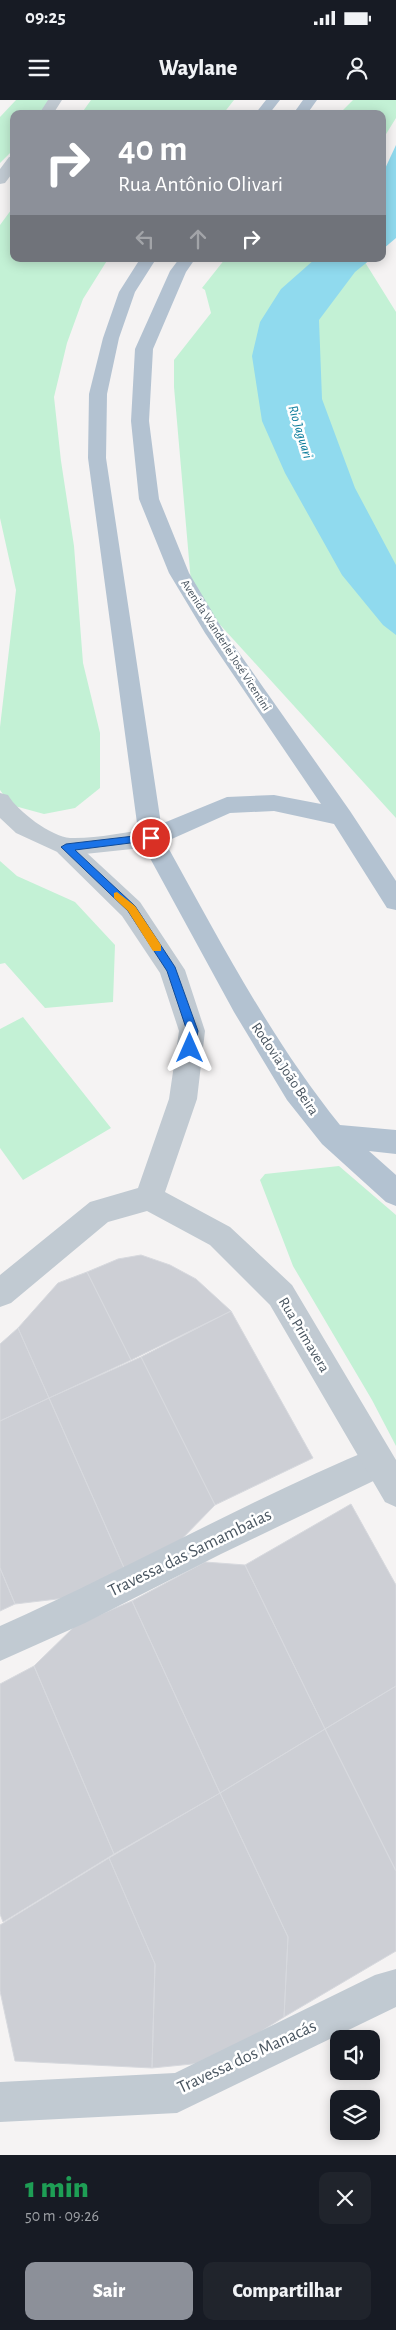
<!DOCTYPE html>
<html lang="pt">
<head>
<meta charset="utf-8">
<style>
	:root { --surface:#171b24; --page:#20242c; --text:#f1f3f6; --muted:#9ea1a6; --accent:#8c9099 }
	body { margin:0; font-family:"Alegreya Sans",sans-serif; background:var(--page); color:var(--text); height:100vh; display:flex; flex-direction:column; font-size:19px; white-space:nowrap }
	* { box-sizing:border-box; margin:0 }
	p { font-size:16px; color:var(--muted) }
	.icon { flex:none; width:28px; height:28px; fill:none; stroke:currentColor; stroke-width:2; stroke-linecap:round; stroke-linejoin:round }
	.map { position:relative; height:2055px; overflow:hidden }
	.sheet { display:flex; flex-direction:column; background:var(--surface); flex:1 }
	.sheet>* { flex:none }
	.guide { position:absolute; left:10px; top:10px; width:376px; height:152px; border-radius:10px; box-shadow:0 2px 12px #0003; background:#8c9099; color:#fff; overflow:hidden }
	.fabs { position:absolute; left:330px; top:1930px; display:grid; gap:10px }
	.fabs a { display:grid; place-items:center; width:50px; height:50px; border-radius:10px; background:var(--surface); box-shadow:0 2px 12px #0003; font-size:25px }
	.pin { position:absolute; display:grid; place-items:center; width:42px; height:42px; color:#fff; margin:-21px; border:2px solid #fff; border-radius:50%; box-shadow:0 1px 5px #0007 }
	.me { position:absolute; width:55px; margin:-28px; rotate:0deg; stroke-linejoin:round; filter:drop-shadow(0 0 4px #0008) }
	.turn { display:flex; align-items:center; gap:18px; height:105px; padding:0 25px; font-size:22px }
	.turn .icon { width:65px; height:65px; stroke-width:2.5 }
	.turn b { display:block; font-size:35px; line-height:42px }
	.lanes { display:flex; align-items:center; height:48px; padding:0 25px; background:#0003; justify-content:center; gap:25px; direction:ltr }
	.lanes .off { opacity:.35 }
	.round { display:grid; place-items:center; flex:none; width:52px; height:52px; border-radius:10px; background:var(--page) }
	.summary { display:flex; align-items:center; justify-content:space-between; height:85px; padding:0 25px }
	h1 { font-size:30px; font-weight:800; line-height:38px; color:#1e9e55 }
	.button { display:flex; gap:10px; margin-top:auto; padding:10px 25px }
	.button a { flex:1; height:58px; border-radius:10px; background:var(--accent); color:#fff; font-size:20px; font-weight:800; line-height:58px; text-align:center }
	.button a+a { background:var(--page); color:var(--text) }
	.status { display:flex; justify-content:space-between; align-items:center; height:35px; padding:0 25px; background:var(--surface); direction:ltr }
	.status svg { height:14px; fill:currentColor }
	header { display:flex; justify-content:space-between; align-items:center; height:65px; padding:0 25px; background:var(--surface); font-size:22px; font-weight:800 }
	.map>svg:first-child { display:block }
	.green { fill:#c3f1d5 }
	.water { fill:#90daee }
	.building { fill:#cdcfd5; stroke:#d7d9de }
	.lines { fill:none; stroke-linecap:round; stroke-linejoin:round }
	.service { fill:#c1cad2; fill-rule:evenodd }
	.minor { fill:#c1cad2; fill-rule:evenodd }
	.tertiary { fill:#c1cad2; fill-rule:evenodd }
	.primary { fill:#b3c2d1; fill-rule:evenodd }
	.route { fill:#1a73e8; stroke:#114b97 }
	.slow { fill:#f59e0b }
	.labels { text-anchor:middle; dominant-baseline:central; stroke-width:5; stroke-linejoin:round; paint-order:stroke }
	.far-street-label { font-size:12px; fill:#4a5661; stroke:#fff }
	.far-water-label { font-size:14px; font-style:italic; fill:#0c7c9b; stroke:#fff }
	.street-label { font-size:15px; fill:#4a5661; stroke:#fff }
	.near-street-label { font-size:18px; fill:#4a5661; stroke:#fff }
</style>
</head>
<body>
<div class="status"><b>09:25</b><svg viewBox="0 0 49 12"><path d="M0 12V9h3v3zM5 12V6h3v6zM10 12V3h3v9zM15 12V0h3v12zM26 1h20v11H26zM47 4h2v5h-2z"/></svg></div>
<header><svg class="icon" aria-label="menu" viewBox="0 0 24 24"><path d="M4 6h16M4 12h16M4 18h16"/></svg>Waylane<svg class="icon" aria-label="person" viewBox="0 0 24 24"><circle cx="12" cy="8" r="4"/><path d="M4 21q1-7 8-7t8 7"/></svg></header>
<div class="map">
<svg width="396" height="2055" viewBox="0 0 396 2055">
	<rect width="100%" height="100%" fill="#f5f3f3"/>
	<!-- green -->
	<path class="green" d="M16 0H55L45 14H14V49L0 63V17Z
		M91 0H234L223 14H81Z
		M353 0H396V18L383 39 382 14H339Z
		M14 106V159H108L83 199 67 243 54 297 61 361 74 446 83 563 100 633V688L75 708 44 714 11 705 0 690V627L16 490 0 418V125Z
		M225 159H363L396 212V718L192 494 174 287V260L211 213 205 190 202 188Z
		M0 761 17 776 75 802 115 845 113 902 45 908 5 863 0 864Z
		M23 917 111 1028 23 1080 0 1048V929Z
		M339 1066 396 1115V1346L372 1300 293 1166 260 1080 265 1074Z"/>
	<!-- water -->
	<path class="water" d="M396 45V138L383 149V73Z
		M315 159H371L355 172 319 220 322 299 355 388 396 465V535L383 525 342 475 285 373 262 321 252 256 260 222 281 189Z"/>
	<!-- building -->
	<path class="building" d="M141 1155 170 1165 196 1179 231 1211 131 1260 87 1172 118 1159Z
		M87 1172 131 1260 49 1298 18 1228 58 1183Z
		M231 1211 313 1358 215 1405 141 1257Z
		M18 1228 49 1298 0 1321V1244Z
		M141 1257 215 1405 175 1446 125 1470 49 1298Z
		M49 1298 125 1470 74 1497 15 1504 0 1468V1321Z
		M351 1404 396 1485V1586L325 1629 245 1465Z
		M205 1462 245 1465 325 1629 220 1693 132 1501Z
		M0 1468 15 1504 0 1511Z
		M132 1501 220 1693 114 1754 34 1566 76 1525Z
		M34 1566 114 1754 3 1822 0 1814V1584Z
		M396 1586V1771L325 1629Z
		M325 1629 396 1771V1851L284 1917 288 1837 220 1693Z
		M220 1693 288 1837 284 1917 212 1962 152 1968 155 1864 109 1758Z
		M109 1758 155 1864 152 1968 15 1961 0 1891V1825Z"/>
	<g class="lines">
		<!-- service -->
		<path class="service" d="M379 1346 390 1351 395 1362 390 1373 221 1454 85 1523 0 1561V1526C128 1469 250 1399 379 1346Z
			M396 1869V1907L177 2013 0 2022V1982L175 1973 375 1875Z"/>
		<!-- minor -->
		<path class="minor" d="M66 738 74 741 140 802 185 870 205 931 197 999 165 1092 230 1127 292 1185 396 1360V1407L385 1402 270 1205 210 1145 147 1111 108 1122 11 1203 0 1207V1175L90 1102 138 1088 169 999 179 931 160 873 122 816 58 753 54 747 58 741Z"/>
		<!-- tertiary -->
		<path class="tertiary" d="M48 0H62L53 14H39Z
			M14 56V71L5 83 0 84V69L9 57Z
			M0 693 8 695C17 711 52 737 70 738 95 739 126 732 151 729L159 732 163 738 159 744 151 747 66 756 16 733 0 718Z"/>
		<!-- primary -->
		<path class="primary" d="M266 0H280L269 14H255Z
			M303 0H317L307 14H293Z
			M140 159H156L135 192 119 238 107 294 106 358 161 724 227 697 274 695 321 704 205 533 169 473 139 399 131 321 135 249 170 171 179 159H195L186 172 153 249 149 321 159 399 189 473 223 530 350 711 396 781V810L387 808 334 724 274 711 230 713 165 742C219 839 270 938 340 1025L396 1030V1054L369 1051 396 1075V1106L386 1102 322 1044 287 1000 234 912 139 738 88 358 89 294 103 238 119 192Z"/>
	</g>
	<!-- route -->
	<path class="route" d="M151 734 156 738 154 740 75 750 135 806 175 867 198 931 195 948 190 953 185 948 187 931 167 871 128 811 61 747 66 744Z"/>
	<!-- slow -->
	<path class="slow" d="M117 792 135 806 161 845V851H153L128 811 114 798V793Z"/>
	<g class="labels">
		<!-- far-street labels -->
		<g class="far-street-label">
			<text transform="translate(226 545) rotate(57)">Avenida Wanderlei José Vicentini</text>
		</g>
		<!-- far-water labels -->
		<g class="far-water-label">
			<text transform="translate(300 332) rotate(73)">Rio Jaguari</text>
		</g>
		<!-- street labels -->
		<g class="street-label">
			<text transform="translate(285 969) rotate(56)">Rodovia João Beira</text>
			<text transform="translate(304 1235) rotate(59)">Rua Primavera</text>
		</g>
		<!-- near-street labels -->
		<g class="near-street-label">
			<text transform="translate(190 1453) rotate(-26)">Travessa das Samambaias</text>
			<text transform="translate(247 1957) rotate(-25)">Travessa dos Manacás</text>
		</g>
	</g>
</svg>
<div class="fabs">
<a><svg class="icon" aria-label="sound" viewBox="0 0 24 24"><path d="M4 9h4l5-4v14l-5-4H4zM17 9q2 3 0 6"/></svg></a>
<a><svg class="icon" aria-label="layers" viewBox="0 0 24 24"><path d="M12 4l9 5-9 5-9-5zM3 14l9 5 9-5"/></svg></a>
</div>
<div class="pin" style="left:151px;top:738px;background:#d93025"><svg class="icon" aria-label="arrive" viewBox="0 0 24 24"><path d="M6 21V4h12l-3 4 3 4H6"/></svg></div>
<svg class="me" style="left:190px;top:948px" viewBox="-20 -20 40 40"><path d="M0-17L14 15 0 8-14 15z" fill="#1a73e8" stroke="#fff" stroke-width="4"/></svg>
<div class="guide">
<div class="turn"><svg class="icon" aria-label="right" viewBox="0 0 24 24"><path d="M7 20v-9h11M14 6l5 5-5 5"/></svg><div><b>40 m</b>Rua Antônio Olivari</div></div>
<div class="lanes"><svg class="icon off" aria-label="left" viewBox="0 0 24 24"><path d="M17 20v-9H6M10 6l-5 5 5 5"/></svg><svg class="icon off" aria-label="ahead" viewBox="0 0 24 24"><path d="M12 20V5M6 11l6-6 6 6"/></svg><svg class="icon" aria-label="right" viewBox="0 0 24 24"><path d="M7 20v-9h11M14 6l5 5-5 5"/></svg></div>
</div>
</div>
<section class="sheet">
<div class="summary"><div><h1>1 min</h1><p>50 m · 09:26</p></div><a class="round"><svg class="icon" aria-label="close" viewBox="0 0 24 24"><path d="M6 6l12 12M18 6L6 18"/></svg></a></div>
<div class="button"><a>Sair</a><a>Compartilhar</a></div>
</section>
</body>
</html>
